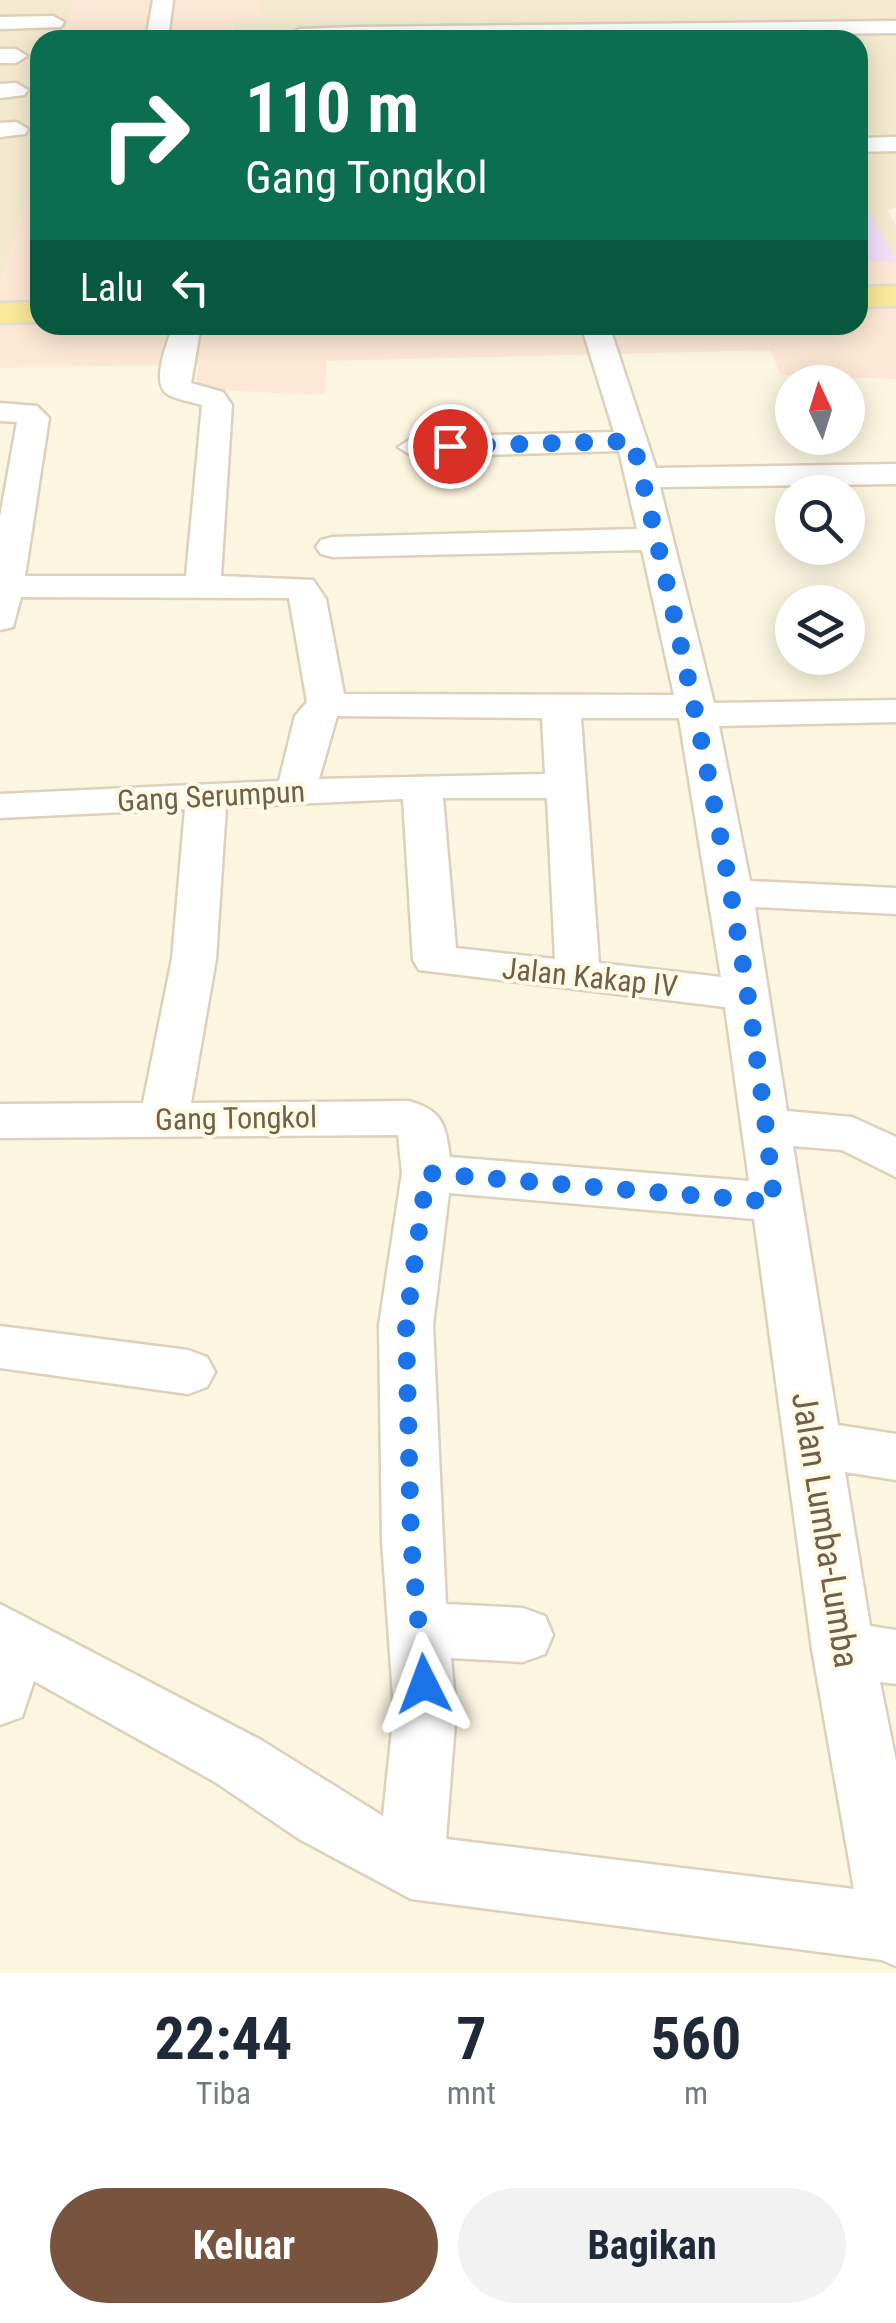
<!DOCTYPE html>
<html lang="id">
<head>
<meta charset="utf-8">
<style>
	:root { --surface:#fff; --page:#f2f2f3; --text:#1f2937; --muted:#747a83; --accent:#78543e }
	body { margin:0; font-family:"Roboto Condensed",sans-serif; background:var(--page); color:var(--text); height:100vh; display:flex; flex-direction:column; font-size:38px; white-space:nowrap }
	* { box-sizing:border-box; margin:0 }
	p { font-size:32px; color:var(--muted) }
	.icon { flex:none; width:55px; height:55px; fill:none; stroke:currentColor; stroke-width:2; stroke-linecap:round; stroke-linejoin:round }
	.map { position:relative; height:1973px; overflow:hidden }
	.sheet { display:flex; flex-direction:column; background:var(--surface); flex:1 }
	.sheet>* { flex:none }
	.guide { position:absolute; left:30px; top:30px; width:838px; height:305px; border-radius:30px; box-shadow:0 5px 25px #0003; background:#0b6e4f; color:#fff; overflow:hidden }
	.needle { width:65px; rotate:356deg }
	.controls { position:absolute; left:775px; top:365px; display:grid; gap:20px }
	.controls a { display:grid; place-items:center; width:90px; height:90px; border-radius:50%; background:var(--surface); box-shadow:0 5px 25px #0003; font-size:50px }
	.pin { position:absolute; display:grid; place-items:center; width:85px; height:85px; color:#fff; margin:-42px; border:5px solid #fff; border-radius:50%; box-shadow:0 2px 10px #0007 }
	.me { position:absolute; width:110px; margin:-55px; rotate:357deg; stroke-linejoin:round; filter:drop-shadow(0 0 8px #0008) }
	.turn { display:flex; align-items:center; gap:35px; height:210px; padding:0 50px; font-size:45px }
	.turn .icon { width:130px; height:130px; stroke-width:2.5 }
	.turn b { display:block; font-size:70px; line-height:85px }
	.then { display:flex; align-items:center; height:95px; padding:0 50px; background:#0003; gap:20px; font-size:38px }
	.eta { display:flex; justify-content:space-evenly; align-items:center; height:170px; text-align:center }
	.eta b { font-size:60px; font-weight:700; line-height:70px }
	.cta { display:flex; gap:20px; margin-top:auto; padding:20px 50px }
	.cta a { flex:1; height:115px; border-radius:60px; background:var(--accent); color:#fff; font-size:40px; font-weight:700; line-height:115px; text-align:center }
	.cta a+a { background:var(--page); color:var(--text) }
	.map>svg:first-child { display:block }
	.residential { fill:#f3eacf }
	.commercial { fill:#fce8d4 }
	.education { fill:#f3def8 }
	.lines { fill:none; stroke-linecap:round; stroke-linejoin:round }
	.minor-casing { stroke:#dcd1ba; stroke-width:5 }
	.major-casing { stroke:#e0dcd7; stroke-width:5 }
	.minor { fill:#fff; fill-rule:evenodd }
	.major { fill:#fae999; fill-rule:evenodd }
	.route { stroke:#1a73e8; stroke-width:18; stroke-dasharray:0 32.4 }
	.labels { text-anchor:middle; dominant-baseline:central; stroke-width:8; stroke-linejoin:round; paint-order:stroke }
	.street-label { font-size:30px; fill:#725f48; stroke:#fffae6 }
	.near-street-label { font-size:35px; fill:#725f48; stroke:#fffae6 }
</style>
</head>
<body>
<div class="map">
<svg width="896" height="1973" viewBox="0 0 896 1973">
	<rect width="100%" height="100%" fill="#fcf6e1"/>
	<!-- residential -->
	<path class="residential" d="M0 0H74L64 40H40V157L0 282Z
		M259 0H896V208L887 209 896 225V258L858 259V40H234V19H258Z"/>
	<!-- commercial -->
	<path class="commercial" d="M74 0H259V19H234V40H64Z
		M40 157V325H858V259L896 258V379L781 375 770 350 327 361 324 395 196 389 198 365 0 367V282Z"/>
	<!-- education -->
	<path class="education" d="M858 216H872L896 261 858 262Z"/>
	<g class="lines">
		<!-- minor casing -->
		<g class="minor-casing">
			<path id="minor" d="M153 0H173L168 40H146Z
				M53 16 64 22 61 27 0 29V17Z
				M896 21V33L282 40 300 29 357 27Z
				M0 49H16L27 56 16 63H0Z
				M0 84 16 83 28 90 24 95 0 98Z
				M0 123 16 122 28 129 25 134 0 137Z
				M896 137V151L858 152V138Z
				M173 325H201L191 383 223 392 232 405 221 576 313 580 326 599 344 694 674 695 642 550 333 557 321 554 316 547 321 540 333 537 637 529 619 451 414 457 398 447 414 437 614 432 581 325H609L656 468 896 464V484L660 487 714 703 896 700V722L719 726 750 881 896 888V914L755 907 787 1111 852 1117 896 1137V1177L842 1150 793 1146 838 1425 896 1434V1480L845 1472 870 1626 896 1630V1684L880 1682 896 1761V1966L882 1960 411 1899 299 1839 215 1782 34 1681 22 1717 0 1725V1604L261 1740 383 1816 394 1710 382 1541 379 1325 402 1173 398 1135 0 1138V1104L143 1103 172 959 185 809 0 818V794L279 781 295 716 307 702 289 598 21 597 13 627 0 630V517L17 422 0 421V403L37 406 49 418 25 576H186L202 405C192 402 179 400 169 395 149 385 168 342 173 325ZM337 716 542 718 545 774 319 779ZM581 718H679L721 977 599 963ZM443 798H547L555 959 456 948ZM403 799 413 960 419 970 725 1007 749 1181 450 1157C445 1124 443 1111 409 1101L191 1103 216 959 226 807ZM449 1193 754 1219 812 1649 854 1889 446 1839 456 1710 451 1658 523 1662 545 1654 553 1635 545 1616 523 1608 446 1604 433 1325Z
				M0 1326 188 1350 207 1357 215 1372 207 1387 188 1394 0 1368Z"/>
		</g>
		<!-- major casing -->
		<g class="major-casing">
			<path id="major" d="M896 286V306L858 307V287Z
				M40 302V322L0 323V303Z"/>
		</g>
		<!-- minor -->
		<use href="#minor" class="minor"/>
		<!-- major -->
		<use href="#major" class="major"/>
	</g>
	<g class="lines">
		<!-- route -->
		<path class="route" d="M424 1684 411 1541 406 1325 427 1173 774 1202C749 945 694 692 633 441L450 446"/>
	</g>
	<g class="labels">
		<!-- street labels -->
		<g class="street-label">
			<text transform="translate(211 796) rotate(-3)">Gang Serumpun</text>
			<text transform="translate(590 977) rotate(6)">Jalan Kakap IV</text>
			<text transform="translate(236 1118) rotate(-1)">Gang Tongkol</text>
		</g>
		<!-- near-street labels -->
		<g class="near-street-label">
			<text transform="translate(825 1530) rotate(81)">Jalan Lumba-Lumba</text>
		</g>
	</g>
</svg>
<div class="controls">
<a><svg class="needle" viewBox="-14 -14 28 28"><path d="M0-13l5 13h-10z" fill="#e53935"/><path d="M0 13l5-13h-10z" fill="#747a83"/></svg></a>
<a><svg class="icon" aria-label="search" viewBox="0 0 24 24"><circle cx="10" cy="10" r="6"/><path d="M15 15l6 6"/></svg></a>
<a><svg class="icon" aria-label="layers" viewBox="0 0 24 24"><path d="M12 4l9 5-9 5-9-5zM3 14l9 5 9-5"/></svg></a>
</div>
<div class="pin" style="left:450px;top:446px;background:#d93025"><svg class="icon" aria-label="arrive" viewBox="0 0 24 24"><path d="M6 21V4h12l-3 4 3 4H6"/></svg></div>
<svg class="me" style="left:424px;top:1684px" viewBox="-20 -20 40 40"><path d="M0-17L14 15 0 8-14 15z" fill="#1a73e8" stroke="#fff" stroke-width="4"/></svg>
<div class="guide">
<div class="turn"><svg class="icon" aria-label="right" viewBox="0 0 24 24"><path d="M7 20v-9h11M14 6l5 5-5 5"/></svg><div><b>110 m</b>Gang Tongkol</div></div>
<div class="then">Lalu<svg class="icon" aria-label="left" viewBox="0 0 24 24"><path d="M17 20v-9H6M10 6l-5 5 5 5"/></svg></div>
</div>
</div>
<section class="sheet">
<div class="eta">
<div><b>22:44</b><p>Tiba</p></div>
<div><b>7</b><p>mnt</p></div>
<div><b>560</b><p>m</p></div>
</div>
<div class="cta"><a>Keluar</a><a>Bagikan</a></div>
</section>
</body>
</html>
